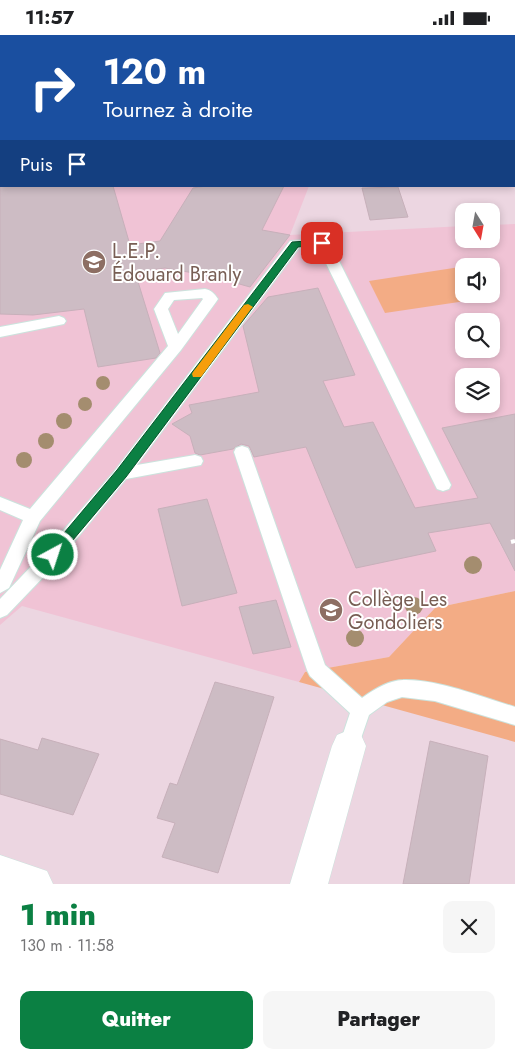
<!DOCTYPE html>
<html lang="fr">
<head>
<meta charset="utf-8">
<style>
	:root { --surface:#fff; --page:#f6f6f6; --text:#202124; --muted:#757577; --accent:#0b8043 }
	body { margin:0; font-family:Jost,sans-serif; background:var(--page); color:var(--text); height:100vh; display:flex; flex-direction:column; font-size:19px; white-space:nowrap }
	* { box-sizing:border-box; margin:0 }
	p { font-size:16px; color:var(--muted) }
	.icon { flex:none; width:28px; height:28px; fill:none; stroke:currentColor; stroke-width:2; stroke-linecap:round; stroke-linejoin:round }
	.map { position:relative; height:849px; overflow:hidden }
	.details { display:flex; flex-direction:column; background:var(--surface); flex:1 }
	.details>* { flex:none }
	.banner { position:absolute; left:0px; top:0px; width:515px; height:152px; box-shadow:0 2px 8px #0003; background:#1a4fa0; color:#fff; overflow:hidden }
	.needle { width:32px; rotate:169deg }
	.buttons { position:absolute; left:455px; top:168px; display:grid; gap:10px }
	.buttons a { display:grid; place-items:center; width:45px; height:45px; border-radius:10px; background:var(--surface); box-shadow:0 2px 8px #0003; font-size:25px }
	.pin { position:absolute; display:grid; place-items:center; width:42px; height:42px; color:#fff; margin:-21px; border-radius:10px; box-shadow:0 2px 8px #0006 }
	.me { position:absolute; width:55px; margin:-28px; rotate:40deg; stroke-linejoin:round; filter:drop-shadow(0 0 4px #0008) }
	.turn { display:flex; align-items:center; gap:18px; height:105px; padding:0 20px; font-size:22px }
	.turn .icon { width:65px; height:65px; stroke-width:2.5 }
	.turn b { display:block; font-size:35px; line-height:42px }
	.then { display:flex; align-items:center; height:48px; padding:0 20px; background:#0003; gap:10px; font-size:19px }
	.round { display:grid; place-items:center; flex:none; width:52px; height:52px; border-radius:10px; background:var(--page) }
	.head { display:flex; align-items:center; justify-content:space-between; height:85px; padding:0 20px }
	h1 { font-size:30px; font-weight:800; line-height:38px; color:var(--accent) }
	.button { display:flex; gap:10px; margin-top:auto; padding:10px 20px }
	.button a { flex:1; height:58px; border-radius:10px; background:var(--accent); color:#fff; font-size:20px; font-weight:800; line-height:58px; text-align:center }
	.button a+a { background:var(--page); color:var(--text) }
	.status { display:flex; justify-content:space-between; align-items:center; height:35px; padding:0 25px; background:var(--surface); direction:ltr }
	.status svg { height:14px; fill:currentColor }
	.map>svg:first-child { display:block }
	.education { fill:#f0c3d5; fill-rule:evenodd }
	.pitch { fill:#f3ac85 }
	.building { fill:#cdbcc4; stroke:#c7b0ba }
	.lines { fill:none; stroke-linecap:round; stroke-linejoin:round }
	.service-casing { stroke:#cbe3dd; stroke-width:2 }
	.minor-casing { stroke:#cbe3dd; stroke-width:1 }
	.secondary-casing { stroke:#cbe3dd; stroke-width:29 }
	.path { stroke:#fff; stroke-width:4; stroke-dasharray:4.5 3; stroke-linecap:butt }
	.service { fill:#fff; fill-rule:evenodd }
	.minor { fill:#fff; fill-rule:evenodd }
	.secondary { stroke:#fff; stroke-width:28 }
	.tree { fill:#a48d6f }
	.route { fill:#0b8043; stroke:#07532c }
	.slow { fill:#f59e0b }
	.labels { text-anchor:middle; dominant-baseline:central; stroke-width:4; stroke-linejoin:round; paint-order:stroke }
	.education-label { font-size:20px; fill:#785e54; stroke:#fff; text-anchor:start }
</style>
</head>
<body>
<div class="status"><b>11:57</b><svg viewBox="0 0 49 12"><path d="M0 12V9h3v3zM5 12V6h3v6zM10 12V3h3v9zM15 12V0h3v12zM26 1h20v11H26zM47 4h2v5h-2z"/></svg></div>
<div class="map">
<svg width="515" height="849" viewBox="0 0 515 849">
	<rect width="100%" height="100%" fill="#ecd6e1"/>
	<!-- education -->
	<path class="education" d="M0 96 1 151H309L290 200 464 191V204H491V190L515 189V503L499 507 515 536V556L435 573 389 622 305 637 299 647 22 571 0 590ZM464 231H491V259H464ZM464 286H491V314H464ZM464 341H491V369H464Z"/>
	<!-- pitch -->
	<path class="pitch" d="M460 232 464 238V259H476L479 264 385 278 369 246Z
		M515 556V707L299 647 305 637 389 622 435 573Z"/>
	<!-- building -->
	<path class="building" d="M0 151H113L130 210 160 206 193 153 206 151H284L262 195 290 200 250 252 211 241 165 233 135 237 160 318 156 323 98 332 84 274 33 280 0 279Z
		M398 152 408 182 370 185 362 153Z
		M318 253 355 340 323 346 344 392 373 387 415 473 478 463 442 393 515 379V536L490 488 428 498 436 516 356 533 306 412 254 422 249 411 241 409 233 414 200 420 195 418 190 401 172 389 192 378 189 370 259 357 243 291 268 262Z
		M207 464 237 558 182 571 158 474Z
		M276 565 291 612 253 619 239 572Z
		M215 647 274 662 218 838 162 822 175 788 157 783 170 748 177 750Z
		M42 703 99 719 73 780 0 759V704L38 715Z
		M430 706 488 721 469 849H403Z"/>
	<g class="lines">
		<!-- service casing -->
		<g class="service-casing">
			<path id="service" d="M0 114 1 115V122H0Z
				M323 204 330 208 451 450 449 454 443 456 437 454 435 450 318 212 299 213 137 430 195 420 201 422 203 426 201 430 126 444 54 531 7 580 0 583V564L41 521 113 438 290 206Z
				M205 254C211 255 215 259 218 264L216 267 181 315 40 486 9 553 0 558V535L23 485 0 475V462L30 474 168 311 154 274 165 258ZM202 263 203 264 178 299 168 274 174 265Z
				M59 281 64 283 66 286 64 289 0 302V292Z
				M242 411 248 413 250 417 325 630 362 663C373 655 390 645 403 645 438 644 481 662 515 672V690L435 666 402 662 387 667 369 680 356 718 349 720 342 718 339 711 350 678 310 641 307 635 234 417 236 413Z"/>
		</g>
		<!-- minor casing -->
		<g class="minor-casing">
			<path id="minor" d="M514 90H515V102H514Z
				M349 695 361 700 366 711 328 849H290L332 711 337 700Z
				M0 820 47 836 53 849H0Z"/>
		</g>
		<!-- secondary casing -->
		<g class="secondary-casing">
			<path id="secondary" d="M48 1 49 0
				M0 38 1 37"/>
		</g>
		<!-- path -->
		<path class="path" d="M511 507 515 506"/>
		<!-- service -->
		<use href="#service" class="service"/>
		<!-- minor -->
		<use href="#minor" class="minor"/>
		<!-- secondary -->
		<use href="#secondary" class="secondary"/>
	</g>
	<!-- trees -->
	<g class="tree">
		<circle cx="103" cy="348" r="7"/>
		<circle cx="85" cy="369" r="7"/>
		<circle cx="64" cy="386" r="8"/>
		<circle cx="46" cy="406" r="8"/>
		<circle cx="24" cy="425" r="8"/>
		<circle cx="473" cy="530" r="9"/>
		<circle cx="414" cy="571" r="9"/>
		<circle cx="355" cy="603" r="9"/>
	</g>
	<!-- route -->
	<path class="route" d="M322 205 327 208 326 210 298 212 126 442 57 524H48L46 520 48 517 117 435 292 207Z"/>
	<!-- slow -->
	<path class="slow" d="M248 269 253 272 251 274 201 342H193L192 339 193 337 244 270Z"/>
	<!-- icons -->
	<defs>
		<g id="school-disc" transform="scale(1.25)"><circle r="9.5" fill="#8d6e63" stroke="#fff"/><path d="M0-5L7-2L0 1L-7-2ZM-4 1L0 2.5L4 1V4Q0 6-4 4Z" fill="#fff"/></g>
	</defs>
	<g fill-rule="evenodd">
		<use href="#school-disc" x="94" y="227"/>
		<use href="#school-disc" x="331" y="575"/>
	</g>
	<g class="labels">
		<!-- education labels -->
		<g class="education-label">
			<text x="112" y="216">L.E.P.<tspan x="112" dy="23">Édouard Branly</tspan></text>
			<text x="348" y="564">Collège Les<tspan x="348" dy="23">Gondoliers</tspan></text>
		</g>
	</g>
</svg>
<div class="buttons">
<a><svg class="needle" viewBox="-14 -14 28 28"><path d="M0-13l5 13h-10z" fill="#e53935"/><path d="M0 13l5-13h-10z" fill="#757577"/></svg></a>
<a><svg class="icon" aria-label="sound" viewBox="0 0 24 24"><path d="M4 9h4l5-4v14l-5-4H4zM17 9q2 3 0 6"/></svg></a>
<a><svg class="icon" aria-label="search" viewBox="0 0 24 24"><circle cx="10" cy="10" r="6"/><path d="M15 15l6 6"/></svg></a>
<a><svg class="icon" aria-label="layers" viewBox="0 0 24 24"><path d="M12 4l9 5-9 5-9-5zM3 14l9 5 9-5"/></svg></a>
</div>
<div class="pin" style="left:322px;top:208px;background:#d93025"><svg class="icon" aria-label="arrive" viewBox="0 0 24 24"><path d="M6 21V4h12l-3 4 3 4H6"/></svg></div>
<svg class="me" style="left:53px;top:520px" viewBox="-20 -20 40 40"><circle r="17" fill="#0b8043" stroke="#fff" stroke-width="3"/><path d="M0-11L8 9 0 5-8 9z" fill="#fff"/></svg>
<div class="banner">
<div class="turn"><svg class="icon" aria-label="right" viewBox="0 0 24 24"><path d="M7 20v-9h11M14 6l5 5-5 5"/></svg><div><b>120 m</b>Tournez à droite</div></div>
<div class="then">Puis<svg class="icon" aria-label="arrive" viewBox="0 0 24 24"><path d="M6 21V4h12l-3 4 3 4H6"/></svg></div>
</div>
</div>
<section class="details">
<div class="head"><div><h1>1 min</h1><p>130 m · 11:58</p></div><a class="round"><svg class="icon" aria-label="close" viewBox="0 0 24 24"><path d="M6 6l12 12M18 6L6 18"/></svg></a></div>
<div class="button"><a>Quitter</a><a>Partager</a></div>
</section>
</body>
</html>
